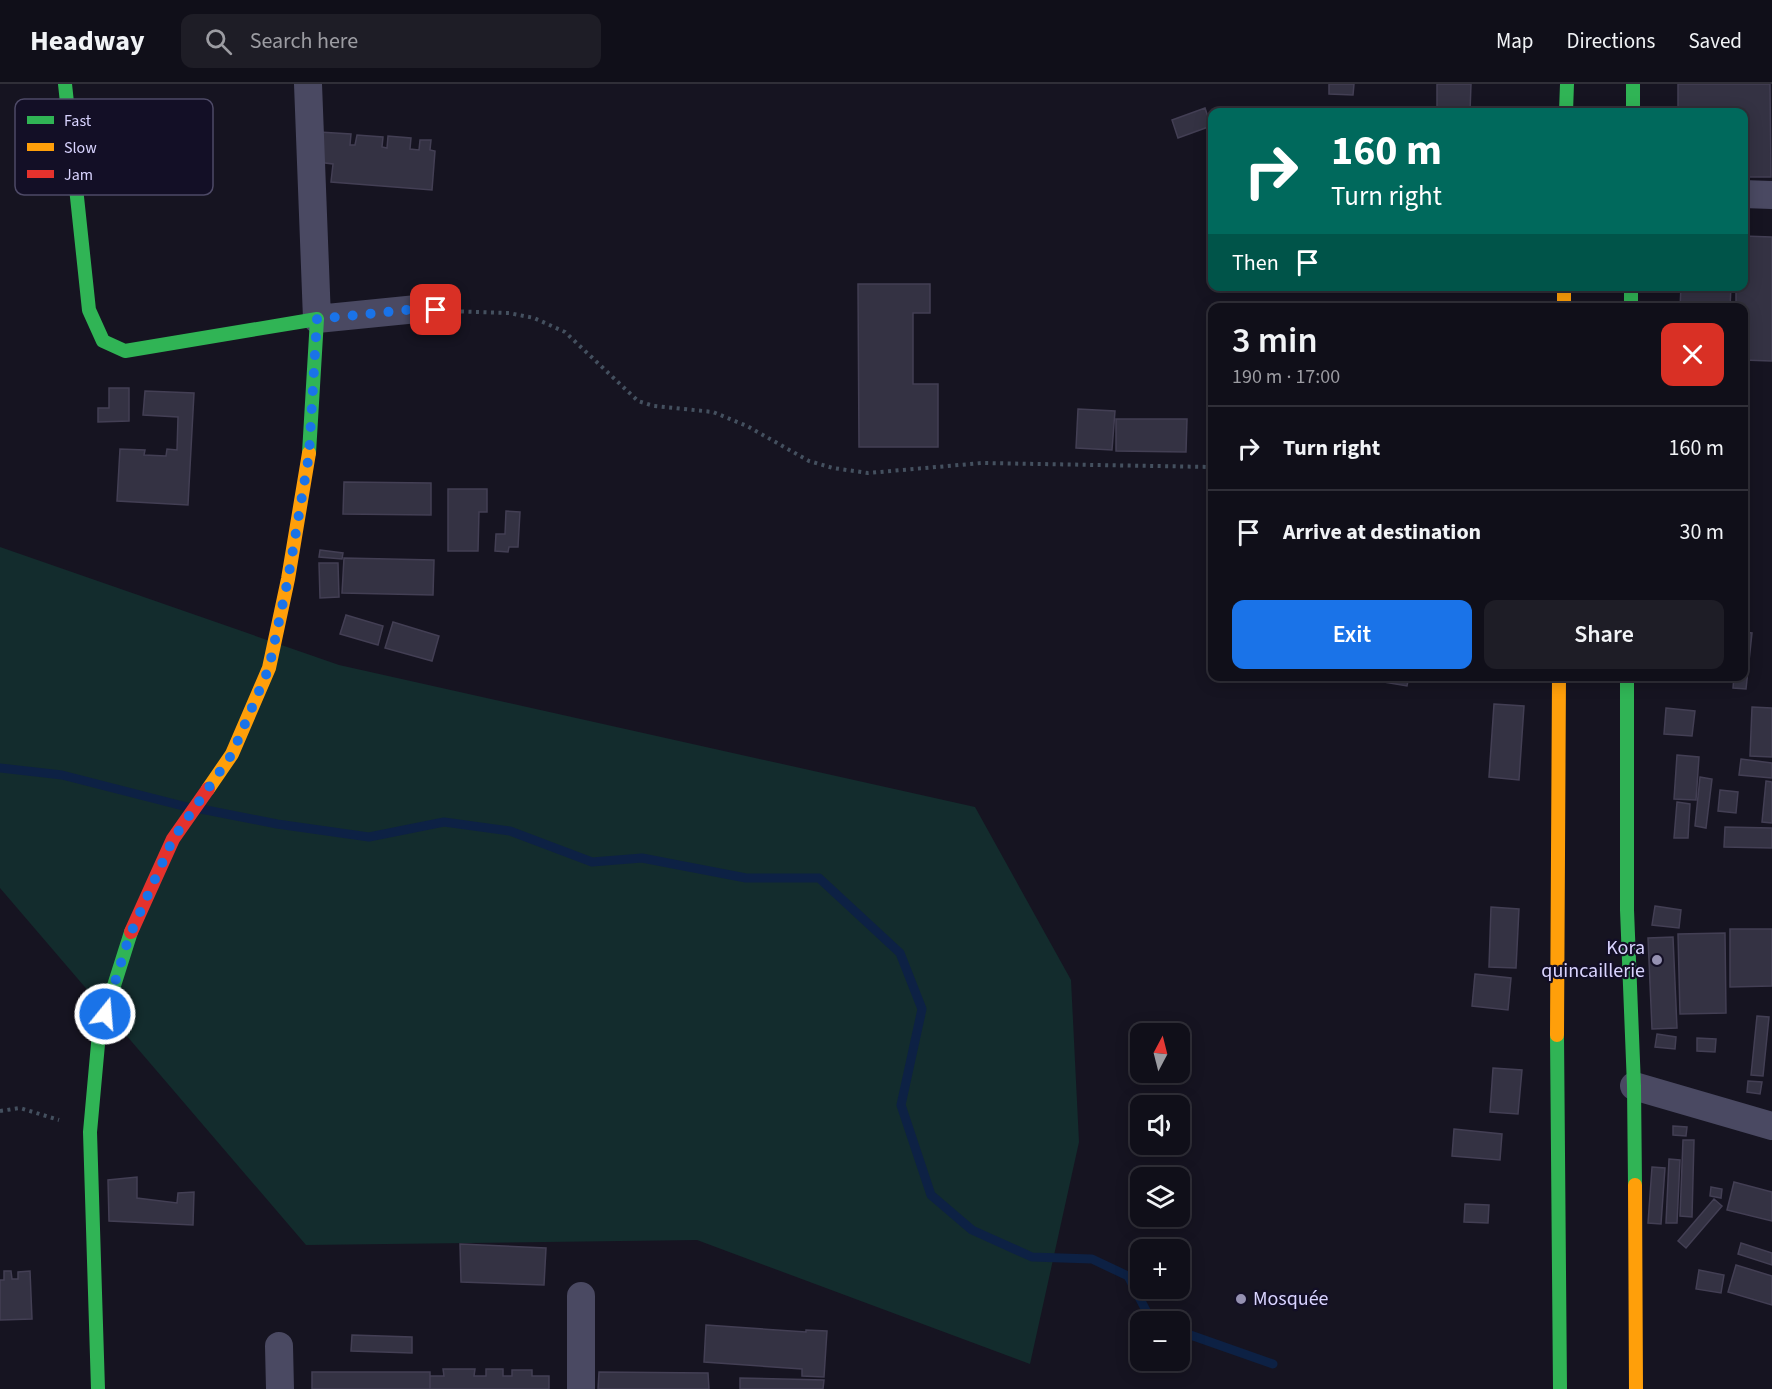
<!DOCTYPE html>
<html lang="en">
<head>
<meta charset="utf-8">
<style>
	:root { --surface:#100f19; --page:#1e1d26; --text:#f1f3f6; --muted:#9c9ca2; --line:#302f38; --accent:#1a73e8 }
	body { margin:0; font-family:"Source Sans 3",sans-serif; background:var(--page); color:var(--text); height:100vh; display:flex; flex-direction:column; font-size:22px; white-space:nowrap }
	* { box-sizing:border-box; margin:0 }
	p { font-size:20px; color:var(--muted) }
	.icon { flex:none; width:33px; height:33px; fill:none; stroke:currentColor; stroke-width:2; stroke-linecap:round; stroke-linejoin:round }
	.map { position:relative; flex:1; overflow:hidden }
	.panel { position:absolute; left:1208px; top:219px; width:540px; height:378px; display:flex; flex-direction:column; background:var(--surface); border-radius:12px; box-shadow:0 3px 15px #0003,0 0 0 2px var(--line) }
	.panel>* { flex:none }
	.hud { position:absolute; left:1208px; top:24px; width:540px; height:183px; border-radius:12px; box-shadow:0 3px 15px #0003,0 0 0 2px var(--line); background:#00695c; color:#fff; overflow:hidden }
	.needle { width:39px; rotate:7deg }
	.controls { position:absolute; left:1130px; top:939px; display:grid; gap:12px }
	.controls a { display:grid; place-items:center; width:60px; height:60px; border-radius:12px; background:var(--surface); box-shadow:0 3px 15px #0003,0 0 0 2px var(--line); font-size:30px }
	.pin { position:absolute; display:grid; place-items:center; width:51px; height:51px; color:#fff; margin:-26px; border-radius:12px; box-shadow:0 3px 9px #0006 }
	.me { position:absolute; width:66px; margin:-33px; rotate:17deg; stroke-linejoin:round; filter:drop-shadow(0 0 4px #0008) }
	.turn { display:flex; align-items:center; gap:21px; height:126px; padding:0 24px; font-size:27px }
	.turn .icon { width:78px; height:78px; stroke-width:2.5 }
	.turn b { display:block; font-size:42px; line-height:51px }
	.then { display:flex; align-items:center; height:57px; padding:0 24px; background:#0003; gap:12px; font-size:22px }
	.round { display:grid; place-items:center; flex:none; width:63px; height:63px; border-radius:12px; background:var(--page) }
	.head { display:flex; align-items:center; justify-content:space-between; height:102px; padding:0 24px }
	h1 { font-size:36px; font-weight:600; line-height:45px }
	.primary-button { display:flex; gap:12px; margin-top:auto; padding:12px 24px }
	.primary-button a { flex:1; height:69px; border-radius:12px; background:var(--accent); color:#fff; font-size:24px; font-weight:600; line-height:69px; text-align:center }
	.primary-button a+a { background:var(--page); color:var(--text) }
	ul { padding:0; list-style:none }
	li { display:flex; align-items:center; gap:18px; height:84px; padding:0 24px; border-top:2px solid var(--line) }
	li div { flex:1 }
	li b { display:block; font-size:22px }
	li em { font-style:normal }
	header { display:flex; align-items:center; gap:36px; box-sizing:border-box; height:84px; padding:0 30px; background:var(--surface); border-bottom:2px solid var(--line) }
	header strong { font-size:28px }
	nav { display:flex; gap:33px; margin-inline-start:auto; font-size:21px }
	.search { width:420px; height:54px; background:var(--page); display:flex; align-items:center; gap:15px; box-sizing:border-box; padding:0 21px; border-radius:12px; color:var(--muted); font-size:22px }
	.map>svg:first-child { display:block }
	.green { fill:#132c2d }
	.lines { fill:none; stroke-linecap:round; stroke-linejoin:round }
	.stream { stroke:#0d2144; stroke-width:9 }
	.building { fill:#343243; stroke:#433f54; stroke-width:1.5 }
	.path { stroke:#44505f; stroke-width:4; stroke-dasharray:3 4.5; stroke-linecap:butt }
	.street { stroke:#4a4962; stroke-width:28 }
	.fast { stroke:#30b455; stroke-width:14 }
	.slow { stroke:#ff9f0a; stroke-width:14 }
	.jam { stroke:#e5322d; stroke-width:14 }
	.route { stroke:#1a73e8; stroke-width:10; stroke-dasharray:0 18 }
	.poi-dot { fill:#9591b1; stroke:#130f26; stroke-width:2 }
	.labels { text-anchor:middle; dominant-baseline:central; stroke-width:4.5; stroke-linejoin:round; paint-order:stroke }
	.poi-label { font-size:20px; fill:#d9d4ff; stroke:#130f26; text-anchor:end }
	.key { fill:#130f26; stroke:#4e4a67; stroke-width:1.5 }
	.key-label { font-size:16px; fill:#d9d4ff }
</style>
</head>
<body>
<header>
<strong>Headway</strong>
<div class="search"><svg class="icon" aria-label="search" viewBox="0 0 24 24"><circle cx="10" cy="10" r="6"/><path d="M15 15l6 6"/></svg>Search here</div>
<nav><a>Map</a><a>Directions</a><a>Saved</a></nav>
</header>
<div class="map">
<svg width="1772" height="1305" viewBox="0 0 1772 1305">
	<rect width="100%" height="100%" fill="#161421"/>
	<!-- green -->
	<path class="green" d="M0 463 339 581 975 723 1071 896 1079 1058 1030 1280 697 1156 306 1161 0 804Z"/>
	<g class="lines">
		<!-- stream -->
		<path class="stream" d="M0 684 62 691 187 723
			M201 725 277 740 369 753 444 738 510 747 592 778 642 774 746 794H819L900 869 922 925 901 1021 931 1111 972 1146 1032 1173 1092 1175 1128 1192 1152 1238
			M1179 1247 1273 1280"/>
	</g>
	<!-- building -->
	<path class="building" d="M1329 0H1354L1353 11 1329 10Z
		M1437 0H1471L1470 28H1437Z
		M1678 0H1770L1771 93H1743V28H1678Z
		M1205 24 1211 42 1178 54 1172 36Z
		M319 48 351 50 350 61H355L357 51 383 53 382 63 387 64 388 52 411 54 410 65 419 66 420 56H431L430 66 435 67 432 106 331 98 333 80 317 78Z
		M1743 152 1772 153V277L1743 276V224H1736V202H1743Z
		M858 200H930V229H913V300H938V363H859Z
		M1681 202H1731L1730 224H1680Z
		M109 304H129V337L98 338V324H109Z
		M145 307 194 309 188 421 117 417 120 365 145 366 144 371 166 372 167 365 177 366 178 333 143 331Z
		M1078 325 1115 327 1112 366 1076 364Z
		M1116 335H1187L1186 368 1116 367Z
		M344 398 431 399V431L343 430Z
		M448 405H487V428H479L478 467H448Z
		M506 427 520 428 518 463H509L508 468 495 467 496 450H505Z
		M1207 430H1212V525H1211Z
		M320 466 343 469 342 475 319 473Z
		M344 474 434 476 433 511 342 509Z
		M319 479H338L339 513 320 514Z
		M346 531 383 542 378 561 340 550Z
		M393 538 439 552 432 577 385 564Z
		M1743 548 1752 549 1746 605 1733 604 1734 592H1743Z
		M1384 592H1409L1407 602 1383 598Z
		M1494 620 1524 622 1519 696 1489 693Z
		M1752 623 1772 624V673L1750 672Z
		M1666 624 1695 627 1692 652 1664 650Z
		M1677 671 1699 673 1696 716 1674 715Z
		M1741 675 1772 679V694L1739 691Z
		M1700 693 1712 695 1706 744 1695 742Z
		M1766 697 1772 698V739L1762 738Z
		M1720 706 1738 708 1736 729 1718 727Z
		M1677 718 1690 720 1688 754H1674Z
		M1725 743 1772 744V764L1724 763Z
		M1655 822 1681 826 1679 844 1652 841Z
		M1491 823 1519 825 1516 884 1489 883Z
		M1730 845H1772V902L1730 903Z
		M1725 849 1726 929 1680 930 1678 850Z
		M1673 853 1677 944 1652 945 1648 854Z
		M1475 890 1511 894 1508 926 1472 922Z
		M1757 932 1769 933 1763 992 1751 991Z
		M1657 950 1676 953 1675 965 1655 963Z
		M1697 954 1716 955 1715 968 1697 967Z
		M1493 984 1522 986 1518 1030 1490 1028Z
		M1748 997 1762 998 1760 1010 1747 1008Z
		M1673 1042 1687 1043 1686 1052 1673 1051Z
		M1454 1045 1502 1050 1500 1076 1452 1072Z
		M1683 1056H1694L1692 1133 1680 1132Z
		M1669 1075 1680 1076 1677 1139H1666Z
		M1652 1083 1665 1084 1661 1140 1648 1139Z
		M137 1093V1114L177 1119 178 1109 194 1108 193 1141 109 1137 108 1096Z
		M1734 1098 1772 1108V1137L1727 1126Z
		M1711 1103 1722 1105 1721 1114 1710 1112Z
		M1714 1115 1722 1122 1686 1164 1678 1157Z
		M1465 1120 1489 1121 1488 1139 1464 1138Z
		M1741 1159 1772 1169V1181L1738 1170Z
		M460 1160 546 1164 544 1201 461 1198Z
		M1736 1181 1772 1192V1221L1728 1208Z
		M1699 1186 1724 1191 1721 1209 1696 1205Z
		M4 1187H11L12 1195H18V1188L30 1187 32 1235 0 1236V1196H4Z
		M706 1241 806 1248V1246L827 1247 824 1293 802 1292V1285L704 1278Z
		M352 1251 412 1253V1269L351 1267Z
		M443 1285H475L474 1292H486V1285H503V1292H512V1286H532V1292H549V1305H430V1292H444Z
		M312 1288H430V1305H312Z
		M599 1288 708 1289 709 1305H598Z
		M740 1294 824 1296 823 1305H740Z"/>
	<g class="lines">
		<!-- path -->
		<path class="path" d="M446 227 509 229 534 234 565 248 638 317 654 322 713 328 747 342 809 377 833 384 868 389 982 379 1212 383
			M0 1027 20 1024 59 1036"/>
		<!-- street -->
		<path class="street" d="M308 0 317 235 417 225
			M1743 110 1772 111
			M1634 1002 1772 1042
			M279 1262 280 1305
			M581 1305V1212"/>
		<!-- fast -->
		<path class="fast" d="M65 0 89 226 103 257 125 267 317 235 309 369
			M1633 0V28
			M1566 28 1567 0
			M1631 202V224
			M1627 592V826L1634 1002 1635 1101
			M1557 951 1560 1305
			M98 1305 90 1048 99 949 131 848"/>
		<!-- slow -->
		<path class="slow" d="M1564 202V224
			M208 705 232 670 269 584 288 495 309 369
			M1557 951 1559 592
			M1635 1101 1636 1305"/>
		<!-- jam -->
		<path class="jam" d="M131 848 173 755 208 705"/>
	</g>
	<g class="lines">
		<!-- route -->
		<path class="route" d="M105 930 129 853 173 755 232 670 269 584 288 495 309 371 317 235 417 225 436 226"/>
	</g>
	<!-- markers -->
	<g class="poi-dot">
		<circle cx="1657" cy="876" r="6"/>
		<circle cx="1241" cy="1215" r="6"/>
	</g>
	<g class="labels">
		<!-- poi labels -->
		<g class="poi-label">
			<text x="1645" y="864">Kora<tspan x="1645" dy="23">quincaillerie</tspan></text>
			<text x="1253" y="1215" text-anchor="start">Mosquée</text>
		</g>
	</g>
	<!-- legend -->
	<rect x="15" y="15" width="198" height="96" rx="9" class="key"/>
	<rect x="27" y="32" width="27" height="8" fill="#30b455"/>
	<rect x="27" y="59" width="27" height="8" fill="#ff9f0a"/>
	<rect x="27" y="86" width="27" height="8" fill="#e5322d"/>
	<g class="key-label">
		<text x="64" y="42">Fast</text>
		<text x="64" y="69">Slow</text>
		<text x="64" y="96">Jam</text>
	</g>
</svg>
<div class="controls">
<a><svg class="needle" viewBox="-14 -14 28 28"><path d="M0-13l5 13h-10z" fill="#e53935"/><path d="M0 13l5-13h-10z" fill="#9c9ca2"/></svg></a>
<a><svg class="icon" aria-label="sound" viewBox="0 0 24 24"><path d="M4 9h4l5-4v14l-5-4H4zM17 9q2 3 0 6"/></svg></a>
<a><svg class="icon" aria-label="layers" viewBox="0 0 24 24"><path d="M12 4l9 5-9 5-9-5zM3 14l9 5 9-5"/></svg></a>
<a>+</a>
<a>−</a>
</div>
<div class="pin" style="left:436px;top:226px;background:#d93025"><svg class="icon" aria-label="arrive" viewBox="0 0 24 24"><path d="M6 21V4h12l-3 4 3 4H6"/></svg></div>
<svg class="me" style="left:105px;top:930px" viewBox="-20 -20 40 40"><circle r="17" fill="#1a73e8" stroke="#fff" stroke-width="3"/><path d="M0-11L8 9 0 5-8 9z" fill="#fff"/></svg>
<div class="hud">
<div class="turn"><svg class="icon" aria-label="right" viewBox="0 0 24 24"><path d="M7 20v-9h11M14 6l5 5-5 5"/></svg><div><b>160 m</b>Turn right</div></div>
<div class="then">Then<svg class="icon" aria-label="arrive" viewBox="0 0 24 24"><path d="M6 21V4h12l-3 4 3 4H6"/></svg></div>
</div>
<section class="panel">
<div class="head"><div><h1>3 min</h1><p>190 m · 17:00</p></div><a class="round" style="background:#d93025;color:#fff"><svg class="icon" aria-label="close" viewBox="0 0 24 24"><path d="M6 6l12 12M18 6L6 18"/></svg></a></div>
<ul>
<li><svg class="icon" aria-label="right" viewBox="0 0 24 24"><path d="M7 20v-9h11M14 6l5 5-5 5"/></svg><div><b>Turn right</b></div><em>160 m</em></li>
<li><svg class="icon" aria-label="arrive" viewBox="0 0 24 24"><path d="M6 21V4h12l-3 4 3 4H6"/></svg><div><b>Arrive at destination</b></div><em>30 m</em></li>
</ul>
<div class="primary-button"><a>Exit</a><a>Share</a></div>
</section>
</div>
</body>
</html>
